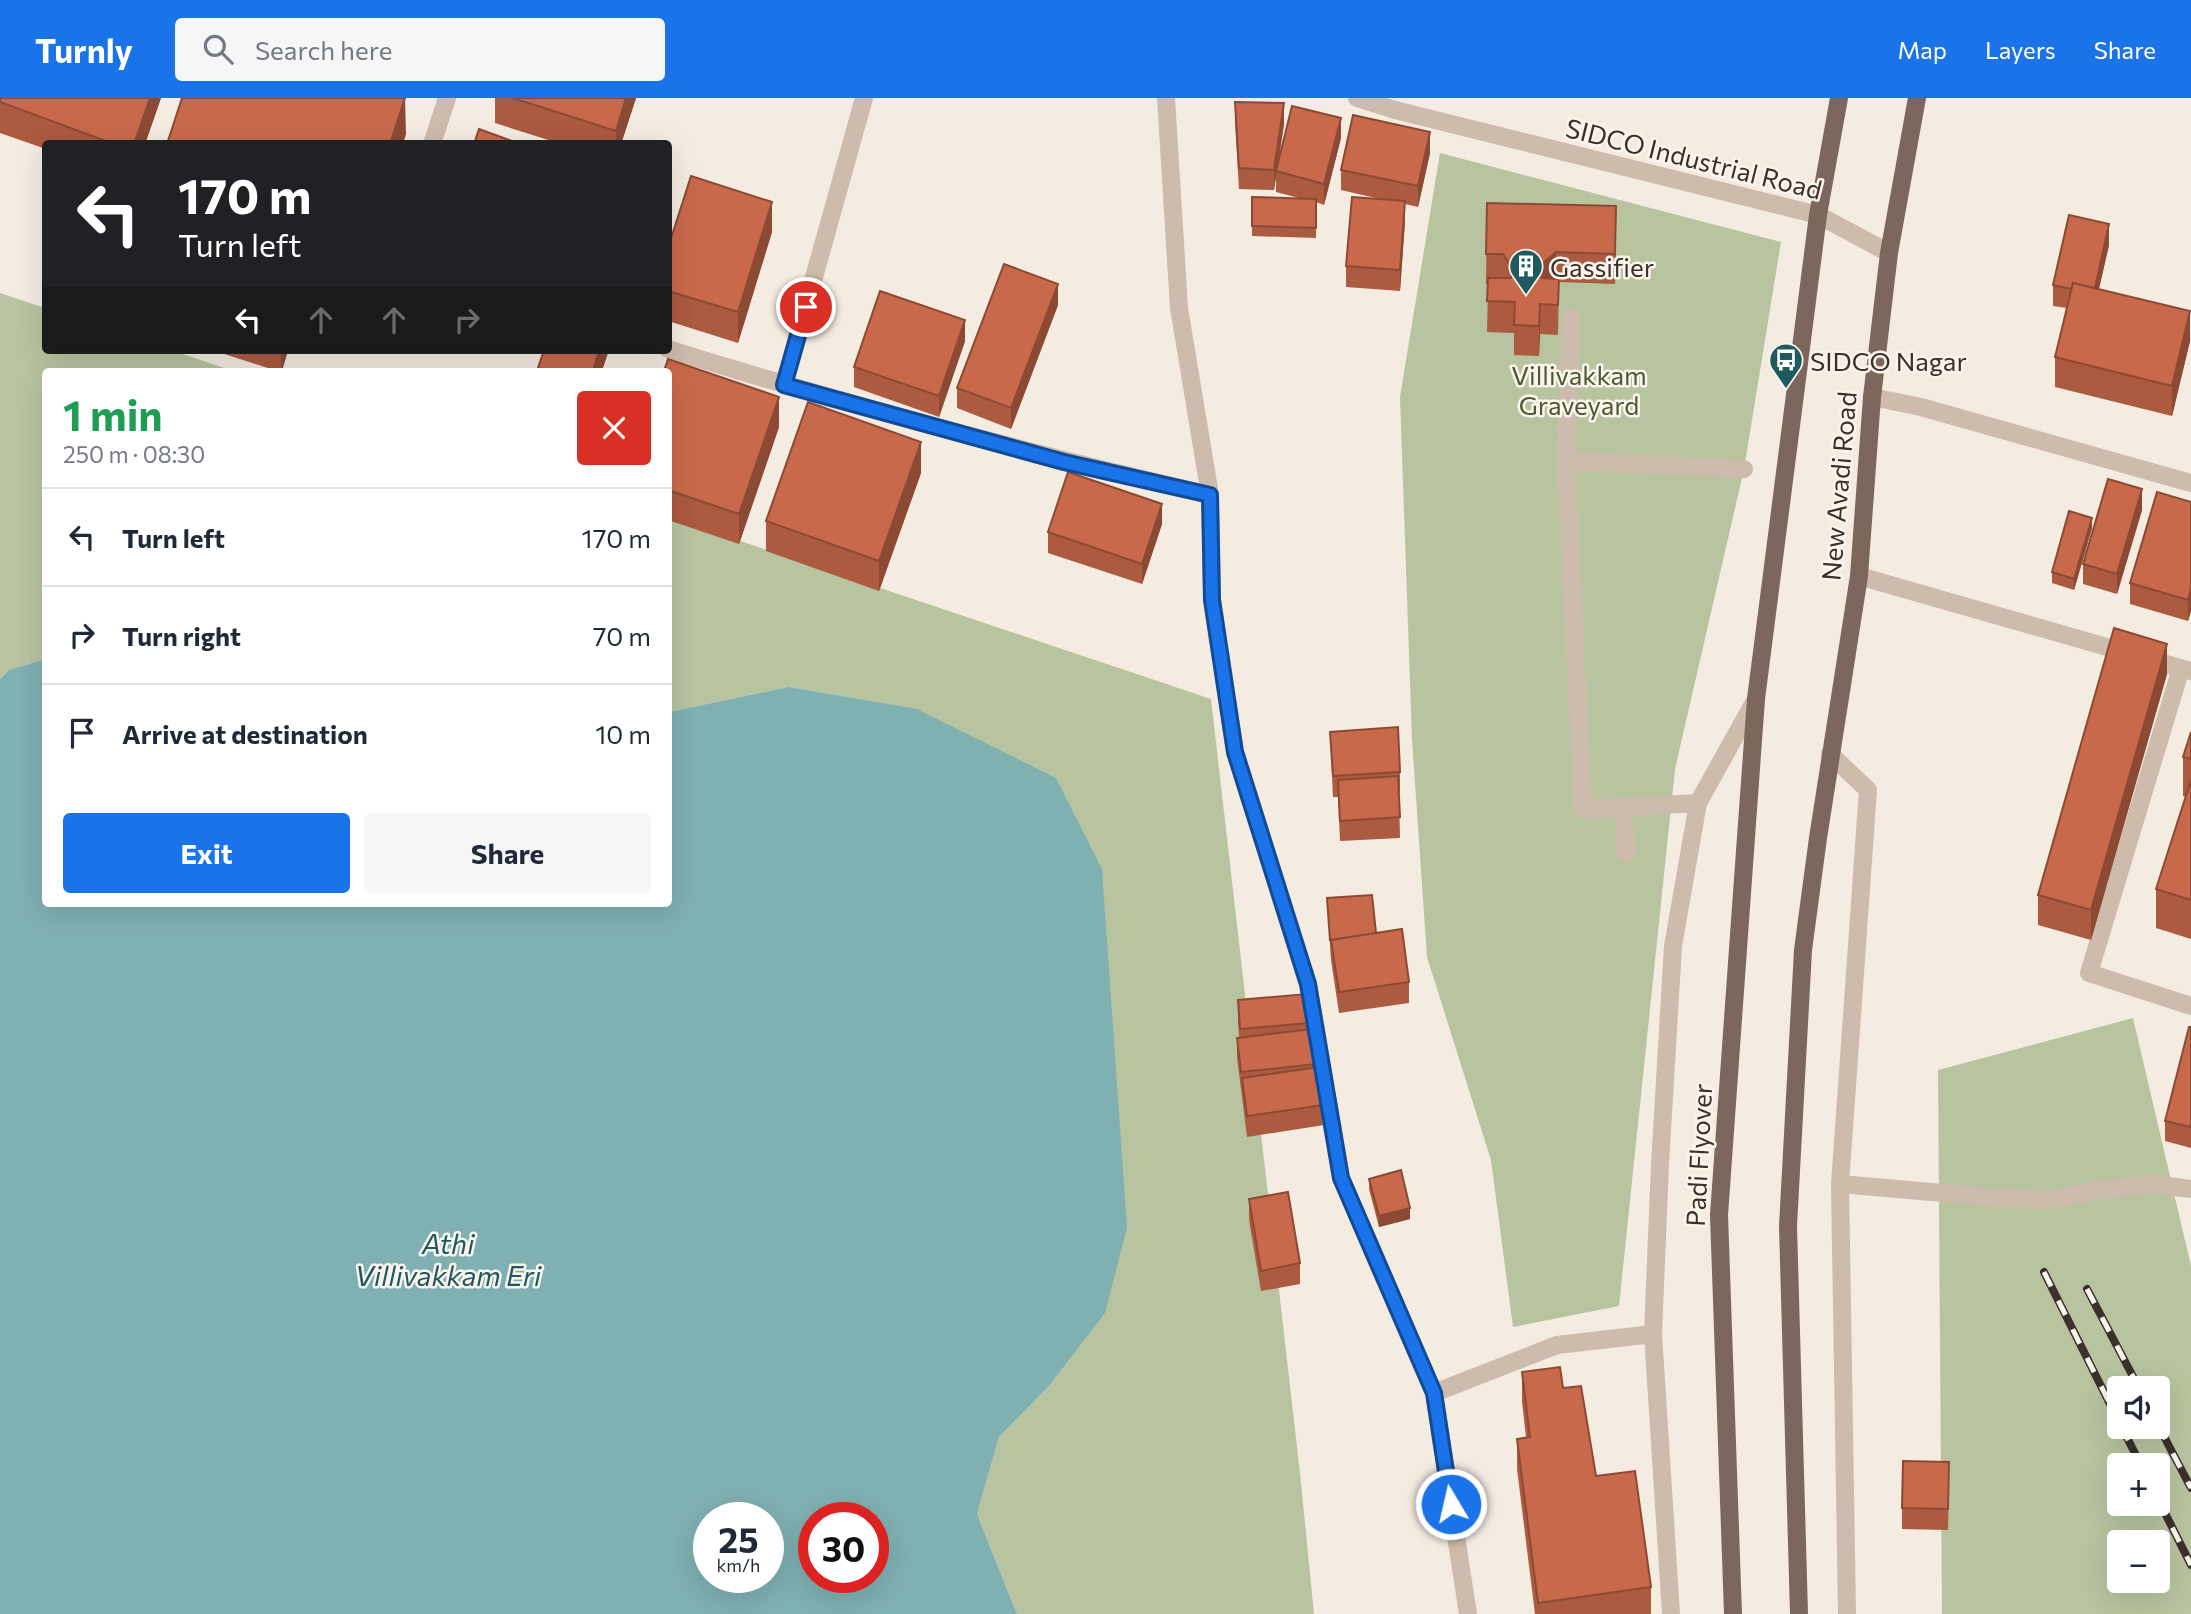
<!DOCTYPE html>
<html lang="en">
<head>
<meta charset="utf-8">
<style>
	:root { --surface:#fff; --page:#f6f6f7; --text:#1f2937; --muted:#747a83; --line:#e0e1e3; --accent:#1a73e8 }
	body { margin:0; font-family:Commissioner,sans-serif; background:var(--page); color:var(--text); height:100vh; display:flex; flex-direction:column; font-size:26px; white-space:nowrap }
	* { box-sizing:border-box; margin:0 }
	p { font-size:23px; color:var(--muted) }
	.icon { flex:none; width:38px; height:38px; fill:none; stroke:currentColor; stroke-width:2; stroke-linecap:round; stroke-linejoin:round }
	.map { position:relative; flex:1; overflow:hidden }
	.details { position:absolute; left:42px; top:270px; width:630px; height:539px; display:flex; flex-direction:column; background:var(--surface); border-radius:7px; box-shadow:0 7px 28px #0002 }
	.details>* { flex:none }
	.guide { position:absolute; left:42px; top:42px; width:630px; height:214px; border-radius:7px; box-shadow:0 7px 28px #0002; background:#202124; color:#fff; overflow:hidden }
	.tools { position:absolute; left:2107px; top:1278px; display:grid; gap:14px }
	.tools a { display:grid; place-items:center; width:63px; height:63px; border-radius:7px; background:var(--surface); box-shadow:0 7px 28px #0002; font-size:35px }
	.speed { position:absolute; left:693px; top:1404px; display:flex; gap:14px; font-size:35px; font-weight:700; text-align:center }
	.speed>* { display:grid; place-content:center; width:91px; height:91px; border-radius:50%; background:var(--surface); box-shadow:0 7px 28px #0002; line-height:1 }
	.speed small { font-size:18px; font-weight:400 }
	.speed .limit { border:10px solid #d22; background:#fff; color:#111 }
	.pin { position:absolute; display:grid; place-items:center; width:60px; height:60px; color:#fff; margin:-30px; border:4px solid #fff; border-radius:50%; box-shadow:0 2px 7px #0007 }
	.me { position:absolute; width:77px; margin:-38px; rotate:351deg; stroke-linejoin:round; filter:drop-shadow(0 0 5px #0008) }
	.turn { display:flex; align-items:center; gap:24px; height:147px; padding:0 21px; font-size:32px }
	.turn .icon { width:91px; height:91px; stroke-width:2.5 }
	.turn b { display:block; font-size:49px; line-height:60px }
	.lanes { display:flex; align-items:center; height:66px; padding:0 21px; background:#0003; justify-content:center; gap:35px; direction:ltr }
	.lanes .off { opacity:.35 }
	.round { display:grid; place-items:center; flex:none; width:74px; height:74px; border-radius:7px; background:var(--page) }
	.summary { display:flex; align-items:center; justify-content:space-between; height:119px; padding:0 21px }
	h1 { font-size:42px; font-weight:700; line-height:52px; color:#1e9e55 }
	.cta { display:flex; gap:14px; margin-top:auto; padding:14px 21px }
	.cta a { flex:1; height:80px; border-radius:7px; background:var(--accent); color:#fff; font-size:28px; font-weight:700; line-height:80px; text-align:center }
	.cta a+a { background:var(--page); color:var(--text) }
	ul { padding:0; list-style:none }
	li { display:flex; align-items:center; gap:21px; height:98px; padding:0 21px; border-top:2px solid var(--line) }
	li div { flex:1 }
	li b { display:block; font-size:26px }
	li em { font-style:normal }
	header { display:flex; align-items:center; gap:42px; box-sizing:border-box; height:98px; padding:0 35px; background:var(--accent); color:#fff }
	header strong { font-size:33px }
	nav { display:flex; gap:38px; margin-inline-start:auto; font-size:24px }
	.search { width:490px; height:63px; background:var(--page); display:flex; align-items:center; gap:18px; box-sizing:border-box; padding:0 24px; border-radius:7px; color:var(--muted); font-size:26px }
	.map>svg:first-child { display:block }
	.green { fill:#b8c4a0; fill-rule:evenodd }
	.water { fill:#7fb0b2; fill-rule:evenodd }
	.lines { fill:none; stroke-linecap:round; stroke-linejoin:round }
	.minor { stroke:#cdbbac; stroke-width:18 }
	.major { stroke:#7d675c; stroke-width:18 }
	.rail-casing { stroke:#3b302b; stroke-width:8 }
	.rail { stroke:#fbf5ee; stroke-width:5; stroke-dasharray:16; stroke-linecap:butt }
	.wall { fill:#ac5a40 }
	.shaded-wall { fill:#8c4a34 }
	.building { fill:#c8694b; stroke:#8c4a34; stroke-width:2 }
	.route-casing { stroke:#114b97; stroke-width:18 }
	.route { stroke:#1a73e8; stroke-width:12 }
	.labels { text-anchor:middle; dominant-baseline:central; stroke-width:5; stroke-linejoin:round; paint-order:stroke }
	.street-label { font-size:26px; fill:#3b302b; stroke:#fbf5ee }
	.poi-label { font-size:26px; fill:#3b302b; stroke:#fbf5ee; text-anchor:start }
	.park-label { font-size:26px; fill:#4a5a2e; stroke:#fbf5ee }
	.water-label { font-size:28px; font-style:italic; fill:#1f5a5e; stroke:#fbf5ee }
</style>
</head>
<body>
<header>
<strong>Turnly</strong>
<div class="search"><svg class="icon" aria-label="search" viewBox="0 0 24 24"><circle cx="10" cy="10" r="6"/><path d="M15 15l6 6"/></svg>Search here</div>
<nav><a>Map</a><a>Layers</a><a>Share</a></nav>
</header>
<div class="map">
<svg width="2191" height="1516" viewBox="0 0 2191 1516">
	<rect width="100%" height="100%" fill="#f4ebe1"/>
	<!-- green -->
	<path class="green" d="M1440 55 1781 144 1744 371 1675 671 1619 1208 1513 1229 1491 1062 1427 859 1412 641 1400 299Z
		M0 195 45 210 46 252H171L233 273H46L45 561 9 572 0 581Z
		M669 419 1211 601 1300 1375 1314 1516H1017L977 1416 999 1339 1048 1289 788 589 669 614Z
		M2133 920 2191 1168V1516H1942L1938 972ZM2119 1290H2158V1328H2119ZM2119 1367H2158V1405H2119ZM2119 1444H2158V1482H2119Z"/>
	<!-- water -->
	<path class="water" d="M45 561 46 805H668L669 614 788 589 917 611 1056 680 1102 771 1127 1130 1105 1215 1048 1289 999 1339 977 1416 1017 1516H0V581L9 572ZM709 1419H768V1479H709ZM814 1419H873V1479H814Z"/>
	<g class="lines">
		<!-- minor -->
		<path class="minor" d="M1166 0 1179 210 1210 397 1212 501 1235 654 1308 886 1341 1080 1434 1295 1557 1247 1653 1236
			M1357 0 1395 12 1818 117 1889 155
			M432 46 447 0
			M1571 220 1566 363 1744 371
			M668 251C847 307 1027 355 1210 397
			M784 287 864 0
			M1872 299 1921 309 2191 385
			M1566 363 1583 711 1698 705
			M1859 478 2191 573
			M2181 570 2089 875 2191 908
			M1830 656 1868 692 1840 1086 1847 1516
			M1623 709 1626 755
			M1840 1086 2000 1100 2050 1102 2094 1093 2153 1086 2191 1091
			M1434 1295 1468 1516
			M1671 1516 1653 1236 1660 1066 1673 848 1698 705 1756 601"/>
		<!-- major -->
		<path class="major" d="M1733 1516 1719 1117 1745 753 1756 601 1818 117 1839 0
			M1799 1516 1788 1128 1803 852 1818 740 1859 478 1872 299 1889 155 1917 0"/>
		<!-- rail casing -->
		<g class="rail-casing">
			<path id="rail" d="M2044 1174 2119 1324
				M2087 1191 2139 1290
				M2158 1327 2191 1390
				M2121 1328 2141 1367
				M2158 1401 2191 1467"/>
		</g>
		<!-- rail -->
		<use href="#rail" class="rail"/>
	</g>
	<!-- wall -->
	<path class="wall" d="M0 0H161L145 46H46V51L0 35Z
		M495 0H636L621 46H561L495 25Z
		M1235 4 1284 26 1278 65 1341 40 1324 107 1316 104V140L1252 138V99L1303 101 1276 94V77L1274 92 1239 91 1235 25Z
		M1430 55 1418 109 1405 106V123L1400 193 1346 189V168L1380 101 1341 92V72Z
		M1487 105 1616 139 1615 186 1559 184 1558 237 1540 236 1539 258 1514 257V235L1487 234 1488 186H1486Z
		M772 134 738 245 668 223V150Z
		M2109 147 2099 191 2190 243 2172 318 2055 289V259L2067 210 2053 208V187Z
		M1058 207 1011 331 957 310V290Z
		M965 243 939 319 854 289V269Z
		M212 252H288L282 273H277Z
		M668 273 779 329 739 446 668 422Z
		M921 375 879 493 766 453V423Z
		M2191 404V523V513L2188 523 2130 506V485Z
		M2142 412 2117 496 2083 486V466Z
		M1162 426 1142 486 1048 455V434Z
		M2092 430 2074 492 2052 485V474Z
		M2167 576 2091 842 2038 827V797Z
		M1330 634 1400 674V695H1399L1400 740 1340 743 1338 699H1333Z
		M2191 634V841L2156 830V791L2186 699 2183 698V659Z
		M1327 800 1376 835 1409 884V905L1339 915 1331 862Z
		M1238 902 1309 925V931H1312L1317 969 1324 1007V1027L1247 1039 1237 960V940L1239 939 1238 923Z
		M2191 929V1050L2165 1043V1023Z
		M1369 1081 1410 1121 1379 1129 1369 1091Z
		M1249 1101 1300 1165V1186L1261 1193 1249 1122Z
		M1522 1274 1563 1290 1596 1378 1651 1489V1516H1535L1517 1371V1341L1526 1339 1522 1304Z
		M1949 1384 1948 1432 1902 1431V1410Z"/>
	<!-- shaded-wall -->
	<path class="shaded-wall" d="M150 0H161L145 46H134Z
		M405 0 406 36 403 46H390Z
		M626 0H636L621 46H616V33Z
		M1284 5V26L1274 92V72Z
		M1341 20V40L1324 107V86Z
		M1430 34V55L1418 109V88Z
		M670 100V121L668 126V105Z
		M1405 103V123L1400 193V172Z
		M772 104V134L738 245V214Z
		M1616 108V139L1615 186V156Z
		M2109 126V147L2093 216V196Z
		M1556 154V184L1542 196 1541 210 1542 166Z
		M1058 186V207L1011 331V310Z
		M1540 206V236L1539 258V228Z
		M2190 213V243L2172 318V288Z
		M965 222V243L939 319V298Z
		M281 252H288L282 273H281Z
		M599 252H609L602 273H593Z
		M779 299V329L739 446V416Z
		M921 344V375L879 493V463Z
		M2142 391V412L2117 496V476Z
		M1162 406V426L1142 486V466Z
		M2092 420V430L2074 492V481Z
		M2191 491V513L2188 523V502Z
		M2167 546V576L2091 842V812Z
		M1410 1110V1121L1379 1129V1118Z"/>
	<!-- building -->
	<path class="building" d="M0 0H150L134 46H114L0 4Z
		M182 0H405L390 46H167Z
		M513 0H626L616 33Z
		M1235 4 1284 5 1274 72 1239 70Z
		M1292 8 1341 20 1324 86 1276 73Z
		M1353 17 1430 34 1418 88 1341 72Z
		M479 31 520 46H474Z
		M691 78 772 104 738 214 668 193V150Z
		M1252 99 1316 101V130L1252 128Z
		M1352 99 1405 103 1400 172 1346 168Z
		M1487 105 1616 108 1615 156 1556 154 1542 166 1541 180 1559 181 1558 207 1540 206 1539 228 1514 227 1515 204 1487 203 1488 180H1511L1512 170 1503 156H1486Z
		M2069 117 2109 126 2095 190 2073 185 2071 191 2053 187Z
		M1004 166 1058 186 1011 310 957 290Z
		M2073 185 2190 213 2172 288 2055 259Z
		M880 193 965 222 939 298 854 269Z
		M544 252H599L593 273H537Z
		M668 261 779 299 739 416 668 392V273H664Z
		M808 304 921 344 879 463 766 423Z
		M1068 374 1162 406 1142 466 1048 434Z
		M2108 381 2142 391 2117 476 2083 466Z
		M2157 394 2191 404V491L2188 502 2130 485Z
		M2069 413 2092 420 2074 481 2052 474Z
		M2114 530 2167 546 2091 812 2038 797Z
		M1398 629 1400 674 1333 678 1330 634Z
		M2191 634V661L2183 659Z
		M1398 678 1400 719 1340 723 1338 682Z
		M2191 682V802L2156 791Z
		M1372 797 1376 835 1330 842 1327 800Z
		M1402 831 1409 884 1339 894 1331 842Z
		M1307 896 1309 925 1240 931 1238 902Z
		M2189 929H2191V1029L2165 1023Z
		M1312 931 1317 966 1241 974 1237 940Z
		M1319 969 1324 1007 1247 1018 1242 980Z
		M1401 1072 1410 1110 1379 1118 1369 1081Z
		M1288 1094 1300 1165 1261 1173 1249 1101Z
		M1560 1269 1563 1290 1581 1288 1596 1378 1635 1373 1651 1489 1538 1505 1517 1341 1530 1339 1522 1274Z
		M1903 1363 1949 1364 1948 1411 1902 1410Z"/>
	<g class="lines">
		<!-- route casing -->
		<g class="route-casing">
			<path id="route" d="M806 209 784 287 1064 364 1210 397 1212 502 1235 654 1308 886 1341 1080 1434 1295 1451 1406"/>
		</g>
		<!-- route -->
		<use href="#route" class="route"/>
	</g>
	<!-- icons -->
	<defs>
		<g id="building-pin" transform="scale(1.75)"><path d="M0 17L-7.5 6A9.5 9.5 0 1 1 7.5 6Z" fill="#1f5a5e" stroke="#fbf5ee"/><path d="M-4-6H4V6H1V3H-1V6H-4ZM-2.5-4.3h1.7v1.8h-1.7ZM.8-4.3h1.7v1.8H.8ZM-2.5-1h1.7V.8h-1.7ZM.8-1h1.7V.8H.8Z" fill="#fff"/></g>
		<g id="bus-pin" transform="scale(1.75)"><path d="M0 17L-7.5 6A9.5 9.5 0 1 1 7.5 6Z" fill="#1f5a5e" stroke="#fbf5ee"/><path d="M-5-6H5V4H4V6H2V4H-2V6H-4V4H-5ZM-3.5-4V0h7V-4ZM-3.5 1.2v1.5H-2V1.2ZM2 1.2v1.5H3.5V1.2Z" fill="#fff"/></g>
	</defs>
	<g fill-rule="evenodd">
		<use href="#building-pin" x="1526" y="168"/>
		<use href="#bus-pin" x="1786" y="262"/>
	</g>
	<g class="labels">
		<!-- street labels -->
		<g class="street-label">
			<text transform="translate(1694 60) rotate(14)">SIDCO Industrial Road</text>
			<text transform="translate(1838 388) rotate(-85)">New Avadi Road</text>
			<text transform="translate(1698 1057) rotate(-87)">Padi Flyover</text>
		</g>
		<!-- poi labels -->
		<g class="poi-label">
			<text x="1550" y="168">Gassifier</text>
			<text x="1810" y="262">SIDCO Nagar</text>
		</g>
		<!-- park labels -->
		<g class="park-label">
			<text x="1579" y="276">Villivakkam<tspan x="1579" dy="30">Graveyard</tspan></text>
		</g>
		<!-- water labels -->
		<g class="water-label">
			<text x="448" y="1145">Athi<tspan x="448" dy="32">Villivakkam Eri</tspan></text>
		</g>
	</g>
</svg>
<div class="tools">
<a><svg class="icon" aria-label="sound" viewBox="0 0 24 24"><path d="M4 9h4l5-4v14l-5-4H4zM17 9q2 3 0 6"/></svg></a>
<a>+</a>
<a>−</a>
</div>
<div class="speed"><div>25<small>km/h</small></div><div class="limit">30</div></div>
<div class="pin" style="left:806px;top:209px;background:#d93025"><svg class="icon" aria-label="arrive" viewBox="0 0 24 24"><path d="M6 21V4h12l-3 4 3 4H6"/></svg></div>
<svg class="me" style="left:1451px;top:1406px" viewBox="-20 -20 40 40"><circle r="17" fill="#1a73e8" stroke="#fff" stroke-width="3"/><path d="M0-11L8 9 0 5-8 9z" fill="#fff"/></svg>
<div class="guide">
<div class="turn"><svg class="icon" aria-label="left" viewBox="0 0 24 24"><path d="M17 20v-9H6M10 6l-5 5 5 5"/></svg><div><b>170 m</b>Turn left</div></div>
<div class="lanes"><svg class="icon" aria-label="left" viewBox="0 0 24 24"><path d="M17 20v-9H6M10 6l-5 5 5 5"/></svg><svg class="icon off" aria-label="ahead" viewBox="0 0 24 24"><path d="M12 20V5M6 11l6-6 6 6"/></svg><svg class="icon off" aria-label="ahead" viewBox="0 0 24 24"><path d="M12 20V5M6 11l6-6 6 6"/></svg><svg class="icon off" aria-label="right" viewBox="0 0 24 24"><path d="M7 20v-9h11M14 6l5 5-5 5"/></svg></div>
</div>
<section class="details">
<div class="summary"><div><h1>1 min</h1><p>250 m · 08:30</p></div><a class="round" style="background:#d93025;color:#fff"><svg class="icon" aria-label="close" viewBox="0 0 24 24"><path d="M6 6l12 12M18 6L6 18"/></svg></a></div>
<ul>
<li><svg class="icon" aria-label="left" viewBox="0 0 24 24"><path d="M17 20v-9H6M10 6l-5 5 5 5"/></svg><div><b>Turn left</b></div><em>170 m</em></li>
<li><svg class="icon" aria-label="right" viewBox="0 0 24 24"><path d="M7 20v-9h11M14 6l5 5-5 5"/></svg><div><b>Turn right</b></div><em>70 m</em></li>
<li><svg class="icon" aria-label="arrive" viewBox="0 0 24 24"><path d="M6 21V4h12l-3 4 3 4H6"/></svg><div><b>Arrive at destination</b></div><em>10 m</em></li>
</ul>
<div class="cta"><a>Exit</a><a>Share</a></div>
</section>
</div>
</body>
</html>
